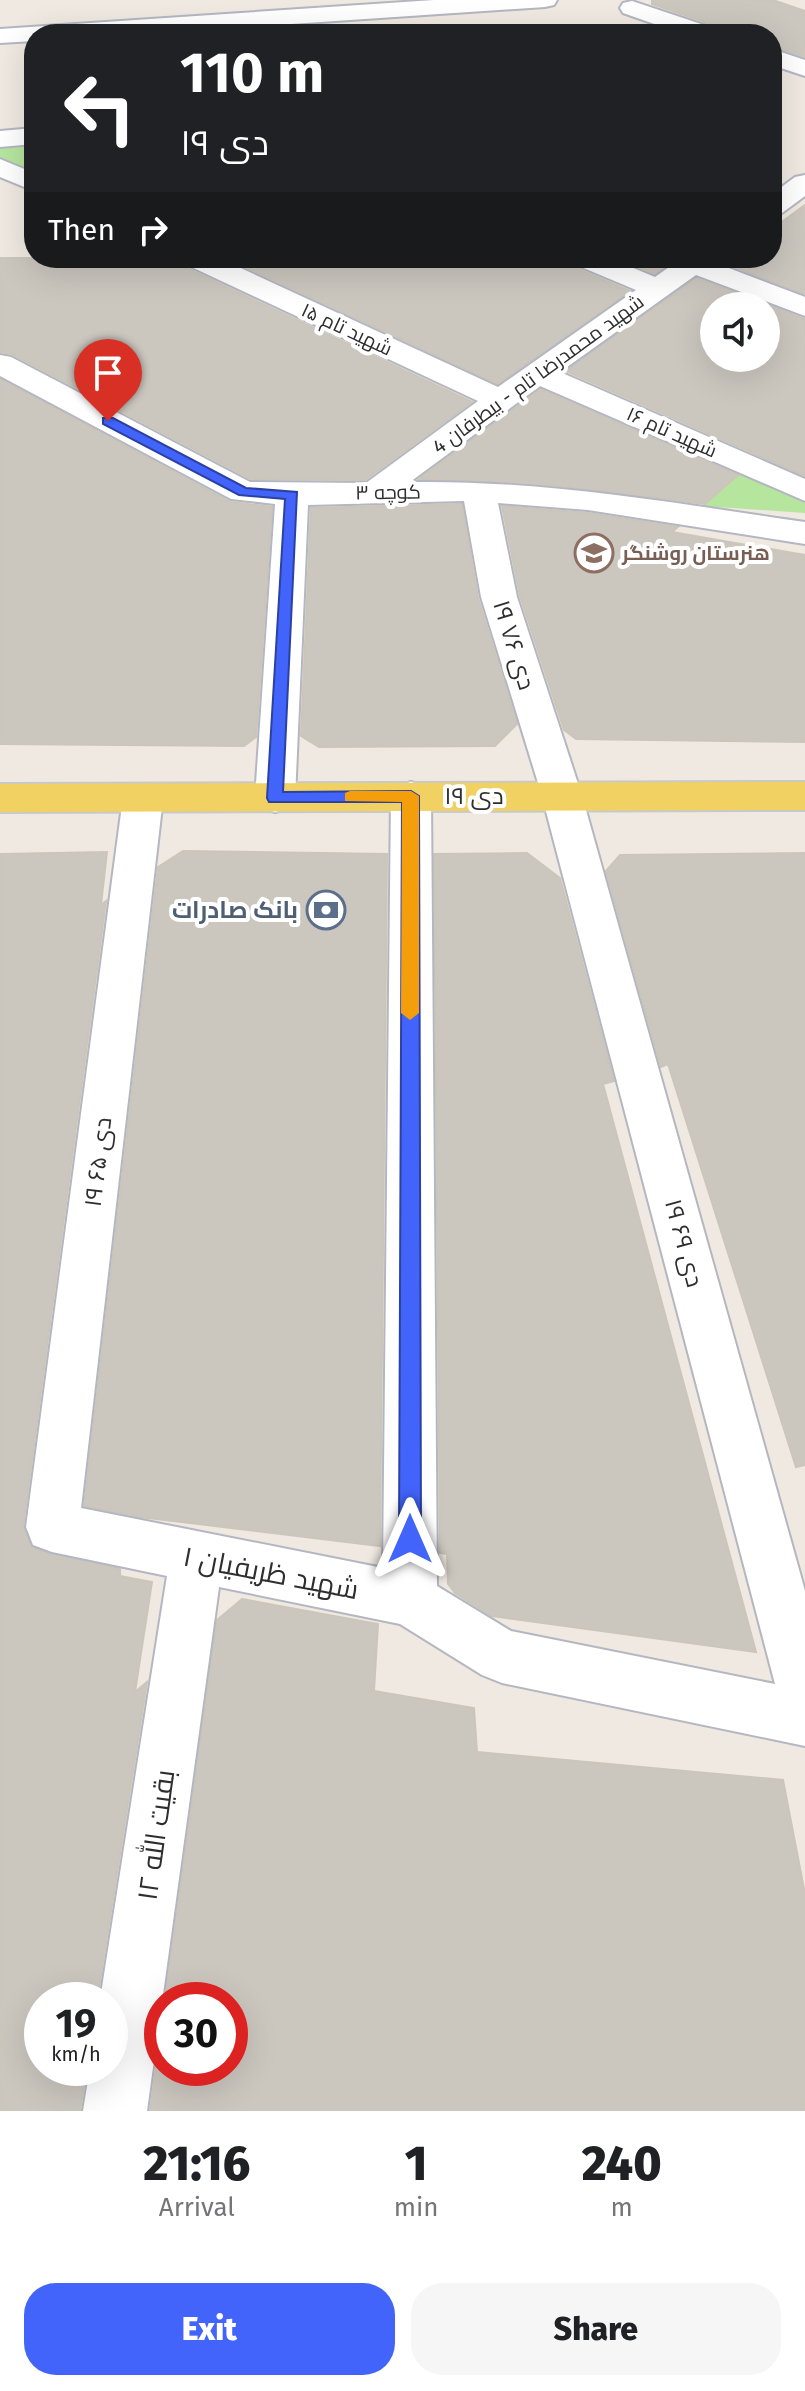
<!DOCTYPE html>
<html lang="en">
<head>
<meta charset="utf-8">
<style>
	:root { --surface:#fff; --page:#f6f6f6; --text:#202124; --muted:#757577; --accent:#4264fb }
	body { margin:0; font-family:"Fira Sans",Cairo,sans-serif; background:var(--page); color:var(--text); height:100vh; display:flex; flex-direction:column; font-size:30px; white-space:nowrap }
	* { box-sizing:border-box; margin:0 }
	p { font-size:26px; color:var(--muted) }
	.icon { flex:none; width:44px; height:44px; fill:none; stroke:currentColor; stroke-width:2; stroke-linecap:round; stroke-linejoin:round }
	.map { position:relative; height:2111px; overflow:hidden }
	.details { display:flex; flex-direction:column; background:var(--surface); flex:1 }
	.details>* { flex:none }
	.top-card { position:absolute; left:24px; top:24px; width:758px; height:244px; border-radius:32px; box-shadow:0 8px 32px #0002; background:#202124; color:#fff; overflow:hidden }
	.tools { position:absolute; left:700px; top:292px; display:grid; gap:16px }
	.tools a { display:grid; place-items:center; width:80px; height:80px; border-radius:50%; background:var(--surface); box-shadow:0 8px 32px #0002; font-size:40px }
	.speed { position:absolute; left:24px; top:1982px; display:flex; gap:16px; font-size:40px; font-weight:700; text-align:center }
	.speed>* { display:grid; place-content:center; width:104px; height:104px; border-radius:50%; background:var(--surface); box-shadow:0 8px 32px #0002; line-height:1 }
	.speed small { font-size:20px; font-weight:400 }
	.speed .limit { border:12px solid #d22; background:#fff; color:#111 }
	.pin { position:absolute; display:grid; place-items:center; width:68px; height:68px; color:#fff; margin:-82px -34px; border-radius:50% 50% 50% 0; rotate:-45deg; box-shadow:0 0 8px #0007 }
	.pin .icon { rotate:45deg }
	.me { position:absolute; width:88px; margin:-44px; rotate:0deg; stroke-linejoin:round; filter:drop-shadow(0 0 6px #0008) }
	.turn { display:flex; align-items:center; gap:28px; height:168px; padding:0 24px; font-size:36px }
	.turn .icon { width:104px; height:104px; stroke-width:2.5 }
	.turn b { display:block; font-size:56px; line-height:68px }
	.then { display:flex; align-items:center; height:76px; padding:0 24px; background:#0003; gap:16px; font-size:30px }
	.eta { display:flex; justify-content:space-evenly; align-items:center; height:136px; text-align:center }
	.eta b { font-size:48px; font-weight:800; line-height:56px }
	.primary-button { display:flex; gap:16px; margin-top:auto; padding:16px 24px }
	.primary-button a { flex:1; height:92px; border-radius:32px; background:var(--accent); color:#fff; font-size:32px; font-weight:800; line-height:92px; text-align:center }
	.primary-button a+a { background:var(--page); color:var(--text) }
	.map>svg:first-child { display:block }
	.green { fill:#b6e59e }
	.building { fill:#cbc7bf; stroke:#cbc5ba; stroke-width:2; fill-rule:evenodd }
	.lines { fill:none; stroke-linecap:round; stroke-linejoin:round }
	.minor-casing { stroke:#b4b7c1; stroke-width:4 }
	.major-casing { stroke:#c9c9c9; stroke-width:4 }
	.minor { fill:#fff; fill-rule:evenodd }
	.major { fill:#f2d163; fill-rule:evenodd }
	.route { fill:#4264fb; stroke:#2b41a3; stroke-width:2 }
	.slow { fill:#f59e0b }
	.labels { text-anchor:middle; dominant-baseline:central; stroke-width:8; stroke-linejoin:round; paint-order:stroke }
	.far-street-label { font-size:20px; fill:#2e2e2e; stroke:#fff }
	.far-education-label { font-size:20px; font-weight:bold; fill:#785e54; stroke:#fff; text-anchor:start }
	.street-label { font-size:24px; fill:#2e2e2e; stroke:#fff }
	.service-label { font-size:24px; font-weight:bold; fill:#4e5e75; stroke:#fff; text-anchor:end }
	.near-street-label { font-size:28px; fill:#2e2e2e; stroke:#fff }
</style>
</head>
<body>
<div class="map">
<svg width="805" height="2111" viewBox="0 0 805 2111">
	<rect width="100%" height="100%" fill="#efe9e1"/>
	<!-- green -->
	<path class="green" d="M34 145V170L29 172 0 159V148Z
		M741 473 805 501V513L703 506Z"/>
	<!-- building -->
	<path class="building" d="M652 0H773L805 11V57L772 46V34H730L717 26 652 4Z
		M805 205V294L718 261 719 258H772V229Z
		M0 258H177L184 267 472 402 365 480 251 479 12 354 0 352Z
		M226 258H566L573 267 630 291 498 384Z
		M617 258H677L655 274Z
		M696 278 805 319V476L566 371ZM714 306H766V358H714Z
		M0 379 230 502 272 507 256 737 244 746 0 744Z
		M540 389 738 475 705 504 559 486 419 479Z
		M462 504 478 598 517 724 495 746 319 747 301 736 311 508Z
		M502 506 588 513 678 527 672 532 805 555V742L576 739 564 730 520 596Z
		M183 851 387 854 380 1546 140 1517 84 1506 158 867Z
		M107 852 101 905 106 901 23 1527 32 1548 120 1569V1576L152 1582 135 1692 147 1682 97 2000H42V2068H87L80 2111H0V854Z
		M527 853 560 878 614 1081 603 1084 756 1652 492 1616 455 1593 448 1584 447 1554 440 1553 434 854Z
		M805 853V1465L796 1467 668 1064 661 1067 606 871 620 855Z
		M242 1599 378 1624 374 1691 474 1708 477 1752 783 1780 805 1894V2111H150L162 2024V2068H230V2000H165L217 1620Z"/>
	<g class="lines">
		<!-- minor casing -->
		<g class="minor-casing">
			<path id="minor" d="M434 0H557L554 5 545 7 143 34H34V41L0 43V29Z
				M632 1 716 29 719 34H683L623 13 620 8 623 3Z
				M772 49 805 60V76L772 65Z
				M34 128V144L0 147V131Z
				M0 159 34 173V191L0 177Z
				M805 175V196L782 213 772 215V194L795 177Z
				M180 258H219L498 387 636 290 574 264 569 258H609L655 277 682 258H716L713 262 805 297V316L696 275 560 372 805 479V501L540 386 410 482C544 480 673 503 805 522V544L588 510 498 503 517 597 582 796 805 1591V1746L502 1683 482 1675 400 1624 219 1587 147 2111H83L90 2068H110V2000H100L167 1576 52 1552 33 1545 26 1527 123 798 129 788 143 784 157 788 163 798 81 1508 383 1568 391 796 397 786 411 782 425 786 431 796 437 1586 511 1631 775 1684 542 796 481 597 464 501 308 505 295 798 289 808 275 812 261 808 255 798 275 504 231 499 0 376V355L11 357 250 482 366 483 478 401 185 264Z"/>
		</g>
		<!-- major casing -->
		<g class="major-casing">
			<path id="major" d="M805 782V810L0 812V784Z"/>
		</g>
		<!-- minor -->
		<use href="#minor" class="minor"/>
		<!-- major -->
		<use href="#major" class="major"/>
	</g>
	<!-- route -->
	<path class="route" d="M103 418H113L246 488 297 492 283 792 411 791 419 796 421 1539 418 1546 410 1549 402 1546 399 1539 402 802H269L267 798 285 499 239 495 103 424Z"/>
	<!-- slow -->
	<path class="slow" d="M350 791H411L419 796V1013L410 1020 401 1013 402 802 345 801V793Z"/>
	<!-- icons -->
	<defs>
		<g id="school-ring" transform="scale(2)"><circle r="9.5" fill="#fff" stroke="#8d6e63" stroke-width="1.5"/><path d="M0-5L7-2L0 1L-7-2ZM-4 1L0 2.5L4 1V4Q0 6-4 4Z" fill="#8d6e63"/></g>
		<g id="bank-ring" transform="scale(2)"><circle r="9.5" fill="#fff" stroke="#5c6f8a" stroke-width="1.5"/><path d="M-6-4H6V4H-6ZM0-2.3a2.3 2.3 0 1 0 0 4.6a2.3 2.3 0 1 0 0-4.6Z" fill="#5c6f8a"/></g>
	</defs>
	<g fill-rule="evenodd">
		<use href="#school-ring" x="594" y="553"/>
		<use href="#bank-ring" x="326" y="910"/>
	</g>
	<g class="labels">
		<!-- far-street labels -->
		<g class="far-street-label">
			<text transform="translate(347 329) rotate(25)">شهید تام ۱۵</text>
			<text transform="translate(538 374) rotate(-36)">شهید محمدرضا تام - بیطرفان 4</text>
			<text transform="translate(672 432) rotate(24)">شهید تام ۱۶</text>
			<text transform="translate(388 492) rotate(-1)">کوچه ۳</text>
		</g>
		<!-- far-education labels -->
		<g class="far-education-label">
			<text x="622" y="553">هنرستان روشنگر</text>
		</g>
		<!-- street labels -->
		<g class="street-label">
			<text transform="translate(514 645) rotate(73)">۱۹ دی ۷۶</text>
			<text x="474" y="796">۱۹ دی</text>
			<text transform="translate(98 1162) rotate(-83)">۱۹ دی ۶۵</text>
			<text transform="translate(684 1243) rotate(75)">۱۹ دی ۶۹</text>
		</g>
		<!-- service labels -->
		<g class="service-label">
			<text x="298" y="910">بانک صادرات</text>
		</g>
		<!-- near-street labels -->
		<g class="near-street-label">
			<text transform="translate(271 1573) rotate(11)">شهید ظریفیان ۱</text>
			<text transform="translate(156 1835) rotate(-82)">بقیت الله ۱۲</text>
		</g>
	</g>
</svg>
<div class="tools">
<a><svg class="icon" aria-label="sound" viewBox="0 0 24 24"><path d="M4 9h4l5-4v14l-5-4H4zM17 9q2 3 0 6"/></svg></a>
</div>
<div class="speed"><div>19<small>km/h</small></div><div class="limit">30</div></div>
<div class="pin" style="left:108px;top:421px;background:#d93025"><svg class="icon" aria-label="arrive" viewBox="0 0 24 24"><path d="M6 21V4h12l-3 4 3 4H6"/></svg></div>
<svg class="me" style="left:410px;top:1539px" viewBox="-20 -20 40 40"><path d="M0-17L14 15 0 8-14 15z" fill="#4264fb" stroke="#fff" stroke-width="4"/></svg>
<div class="top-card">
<div class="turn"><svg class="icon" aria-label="left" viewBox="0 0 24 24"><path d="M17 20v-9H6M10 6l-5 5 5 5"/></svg><div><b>110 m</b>۱۹ دی</div></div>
<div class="then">Then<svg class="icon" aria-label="right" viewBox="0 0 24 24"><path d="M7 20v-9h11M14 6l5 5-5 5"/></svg></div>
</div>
</div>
<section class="details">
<div class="eta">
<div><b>21:16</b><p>Arrival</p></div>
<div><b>1</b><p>min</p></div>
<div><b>240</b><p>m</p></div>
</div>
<div class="primary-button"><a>Exit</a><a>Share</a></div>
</section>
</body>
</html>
